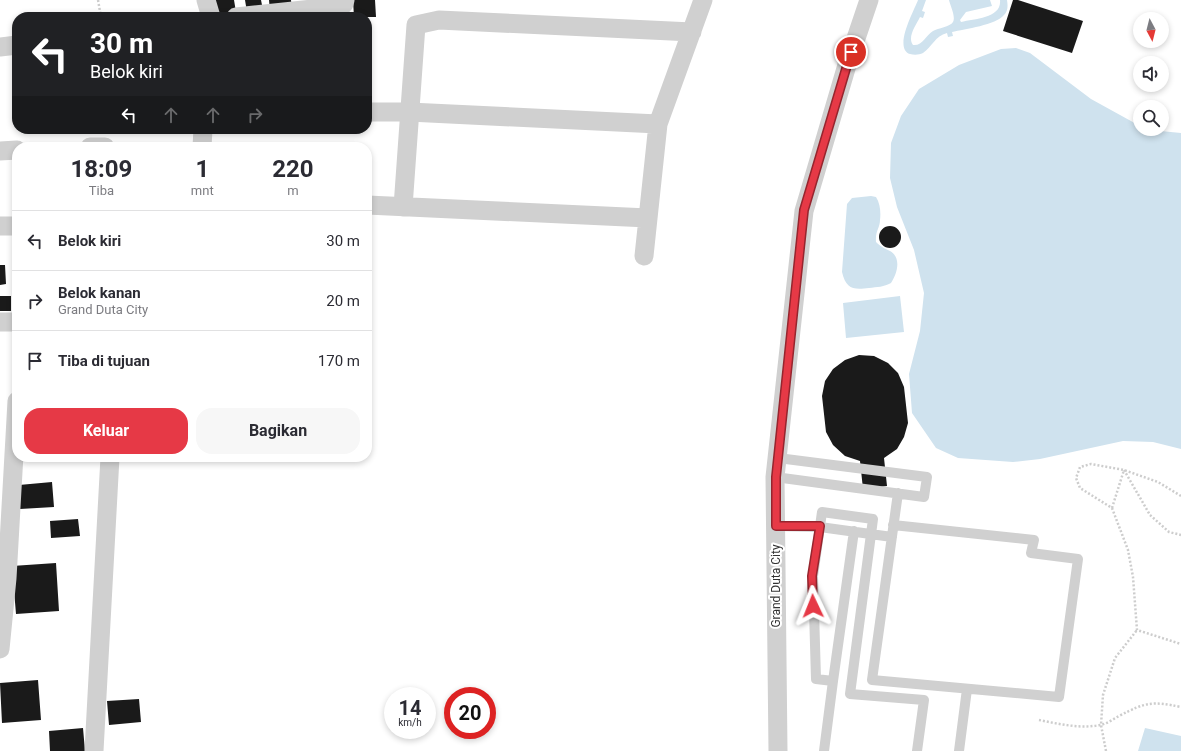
<!DOCTYPE html>
<html lang="id">
<head>
<meta charset="utf-8">
<style>
	:root { --surface:#fff; --page:#f7f7f7; --text:#2b2b33; --muted:#7c7c81; --line:#e1e1e2; --accent:#e63946 }
	body { margin:0; font-family:Roboto,sans-serif; background:var(--page); color:var(--text); height:100vh; display:flex; flex-direction:column; font-size:15px; white-space:nowrap }
	* { box-sizing:border-box; margin:0 }
	p { font-size:13px; color:var(--muted) }
	.icon { flex:none; width:22px; height:22px; fill:none; stroke:currentColor; stroke-width:2; stroke-linecap:round; stroke-linejoin:round }
	.map { position:relative; flex:1; overflow:hidden }
	.sheet { position:absolute; left:12px; top:142px; width:360px; height:320px; display:flex; flex-direction:column; background:var(--surface); border-radius:16px; box-shadow:0 2px 6px #0003 }
	.sheet>* { flex:none }
	.guide { position:absolute; left:12px; top:12px; width:360px; height:122px; border-radius:16px; box-shadow:0 2px 6px #0003; background:#202124; color:#fff; overflow:hidden }
	.needle { width:26px; rotate:173deg }
	.tools { position:absolute; left:1133px; top:12px; display:grid; gap:8px }
	.tools a { display:grid; place-items:center; width:36px; height:36px; border-radius:50%; background:var(--surface); box-shadow:0 2px 6px #0003; font-size:20px }
	.speed { position:absolute; left:384px; top:687px; display:flex; gap:8px; font-size:20px; font-weight:700; text-align:center }
	.speed>* { display:grid; place-content:center; width:52px; height:52px; border-radius:50%; background:var(--surface); box-shadow:0 2px 6px #0003; line-height:1 }
	.speed small { font-size:10px; font-weight:400 }
	.speed .limit { border:6px solid #d22; background:#fff; color:#111 }
	.pin { position:absolute; display:grid; place-items:center; width:34px; height:34px; color:#fff; margin:-17px; border:2px solid #fff; border-radius:50%; box-shadow:0 1px 4px #0007 }
	.me { position:absolute; width:44px; margin:-22px; rotate:358deg; stroke-linejoin:round; filter:drop-shadow(0 0 3px #0008) }
	.turn { display:flex; align-items:center; gap:14px; height:84px; padding:0 12px; font-size:18px }
	.turn .icon { width:52px; height:52px; stroke-width:2.5 }
	.turn b { display:block; font-size:28px; line-height:34px }
	.lanes { display:flex; align-items:center; height:38px; padding:0 12px; background:#0003; justify-content:center; gap:20px; direction:ltr }
	.lanes .off { opacity:.35 }
	.eta { display:flex; justify-content:space-evenly; align-items:center; height:68px; text-align:center }
	.eta b { font-size:24px; font-weight:700; line-height:28px }
	.button { display:flex; gap:8px; margin-top:auto; padding:8px 12px }
	.button a { flex:1; height:46px; border-radius:16px; background:var(--accent); color:#fff; font-size:16px; font-weight:700; line-height:46px; text-align:center }
	.button a+a { background:var(--page); color:var(--text) }
	ul { padding:0; list-style:none }
	li { display:flex; align-items:center; gap:12px; height:60px; padding:0 12px; border-top:1px solid var(--line) }
	li div { flex:1 }
	li b { display:block; font-size:15px }
	li em { font-style:normal }
	.map>svg:first-child { display:block }
	.water { fill:#cfe2ee }
	.building { fill:#1a1a1a }
	.lines { fill:none; stroke-linecap:round; stroke-linejoin:round }
	.path { stroke:#cdcdcd; stroke-width:2.5; stroke-dasharray:2 2; stroke-linecap:butt }
	.service { stroke:#d0d0d0; stroke-width:10 }
	.minor { stroke:#d0d0d0; stroke-width:19 }
	.route-casing { stroke:#96252e; stroke-width:10 }
	.route { stroke:#e63946; stroke-width:7 }
	.labels { text-anchor:middle; dominant-baseline:central; stroke-width:4; stroke-linejoin:round; paint-order:stroke }
	.street-label { font-size:12px; fill:#333; stroke:#fff }
</style>
</head>
<body>
<div class="map">
<svg width="1181" height="751" viewBox="0 0 1181 751">
	<rect width="100%" height="100%" fill="#fff"/>
	<!-- water -->
	<path class="water" d="M918 0H926L922 11 925 12 923 18 920 17C916 25 907 37 913 45 923 46 925 36 933 31 938 28 950 27 953 22 956 17 950 5 949 0H990L992 6 966 12 960 20 961 22C975 19 1002 18 1000 0H1007C1008 6 1008 11 1004 15 996 25 965 29 952 32L953 36 948 37 947 33C935 36 932 47 923 53 919 55 914 55 910 54 893 48 914 11 918 0Z
		M1016 48 1030 53 1091 99 1140 126V129L1181 133V449L1153 442 1123 441 1040 459 1013 462 958 458 936 448 912 413 909 374 920 331 924 293 914 250 897 207 890 178 891 143 901 116 919 89 959 65 1001 49Z
		M871 196 876 197C880 203 881 212 880 220 880 228 875 231 876 242 881 247 884 248 890 251 902 258 897 274 891 283 884 287 877 287 869 288 853 290 846 289 842 272L847 204 852 198Z
		M900 296 904 332 846 338 843 303Z
		M1145 728 1181 736V751H1138Z"/>
	<!-- building -->
	<path class="building" d="M214 0H234L236 12 217 15Z
		M245 0H261L263 10 247 12Z
		M269 0H291L292 10 270 12Z
		M353 0H375L376 17H354Z
		M1013 0H1018L1083 21 1072 53 1003 31Z
		M879 237a11 11 0 1 1 22 0a11 11 0 1 1-22 0Z
		M0 265H5L6 284 0 285Z
		M0 296H11V311H0Z
		M859 355 874 356 888 363 898 373 904 387 908 423 904 437 897 449 884 458 887 486 863 489 860 461 845 456 833 445 826 432 822 396 825 381 833 369 845 360Z
		M59 457H96V458L59 461Z
		M52 482 54 507 20 509 19 485Z
		M78 519 80 536 51 538 50 521Z
		M56 563 59 611 16 614 12 566Z
		M38 680 41 720 2 723 0 683Z
		M139 699 141 722 109 725 107 701Z
		M83 728 85 751H50L49 731Z"/>
	<g class="lines">
		<!-- path -->
		<path class="path" d="M98 0 101 17
			M1124 470 1150 515 1169 532 1181 535
			M1181 496 1158 482 1124 470 1091 464 1080 467 1076 478 1080 488 1112 508 1128 550 1133 577 1137 630 1181 644
			M1112 508 1124 470
			M1039 720C1059 724 1080 729 1100 725 1107 724 1113 719 1119 716 1146 702 1152 701 1181 707
			M1106 751 1101 725 1103 695 1115 658 1137 630"/>
		<!-- service -->
		<path class="service" d="M775 477 924 497 927 477 778 458
			M893 525 1034 540 1031 553 1078 559 1059 697 872 680 898 493
			M776 526 820 527 892 537
			M833 681 854 531
			M824 751 833 681 816 679 813 576 822 512 873 519 850 694 924 700 917 751
			M959 751 967 689"/>
		<!-- minor -->
		<path class="minor" d="M206 0 211 17
			M236 17 341 6 344 4 345 0
			M0 47 17 45
			M367 112H409L658 124
			M90 147H105
			M202 147 203 129
			M0 151 17 150
			M367 205 648 218
			M403 207 416 25 439 20 692 32
			M0 226H17
			M644 256 658 124 703 0
			M0 322H17
			M0 649 7 578 17 401
			M94 751 110 457
			M778 751 775 477 804 211 847 65 869 0"/>
	</g>
	<g class="lines">
		<!-- route casing -->
		<g class="route-casing">
			<path id="route" d="M813 606 812 576 820 526H776V477L804 210 851 52"/>
		</g>
		<!-- route -->
		<use href="#route" class="route"/>
	</g>
	<g class="labels">
		<!-- street labels -->
		<g class="street-label">
			<text transform="translate(776 586) rotate(-90)">Grand Duta City</text>
		</g>
	</g>
</svg>
<div class="tools">
<a><svg class="needle" viewBox="-14 -14 28 28"><path d="M0-13l5 13h-10z" fill="#e53935"/><path d="M0 13l5-13h-10z" fill="#7c7c81"/></svg></a>
<a><svg class="icon" aria-label="sound" viewBox="0 0 24 24"><path d="M4 9h4l5-4v14l-5-4H4zM17 9q2 3 0 6"/></svg></a>
<a><svg class="icon" aria-label="search" viewBox="0 0 24 24"><circle cx="10" cy="10" r="6"/><path d="M15 15l6 6"/></svg></a>
</div>
<div class="speed"><div>14<small>km/h</small></div><div class="limit">20</div></div>
<div class="pin" style="left:851px;top:52px;background:#d93025"><svg class="icon" aria-label="arrive" viewBox="0 0 24 24"><path d="M6 21V4h12l-3 4 3 4H6"/></svg></div>
<svg class="me" style="left:813px;top:606px" viewBox="-20 -20 40 40"><path d="M0-17L14 15 0 8-14 15z" fill="#e63946" stroke="#fff" stroke-width="4"/></svg>
<div class="guide">
<div class="turn"><svg class="icon" aria-label="left" viewBox="0 0 24 24"><path d="M17 20v-9H6M10 6l-5 5 5 5"/></svg><div><b>30 m</b>Belok kiri</div></div>
<div class="lanes"><svg class="icon" aria-label="left" viewBox="0 0 24 24"><path d="M17 20v-9H6M10 6l-5 5 5 5"/></svg><svg class="icon off" aria-label="ahead" viewBox="0 0 24 24"><path d="M12 20V5M6 11l6-6 6 6"/></svg><svg class="icon off" aria-label="ahead" viewBox="0 0 24 24"><path d="M12 20V5M6 11l6-6 6 6"/></svg><svg class="icon off" aria-label="right" viewBox="0 0 24 24"><path d="M7 20v-9h11M14 6l5 5-5 5"/></svg></div>
</div>
<section class="sheet">
<div class="eta">
<div><b>18:09</b><p>Tiba</p></div>
<div><b>1</b><p>mnt</p></div>
<div><b>220</b><p>m</p></div>
</div>
<ul>
<li><svg class="icon" aria-label="left" viewBox="0 0 24 24"><path d="M17 20v-9H6M10 6l-5 5 5 5"/></svg><div><b>Belok kiri</b></div><em>30 m</em></li>
<li><svg class="icon" aria-label="right" viewBox="0 0 24 24"><path d="M7 20v-9h11M14 6l5 5-5 5"/></svg><div><b>Belok kanan</b><p>Grand Duta City</p></div><em>20 m</em></li>
<li><svg class="icon" aria-label="arrive" viewBox="0 0 24 24"><path d="M6 21V4h12l-3 4 3 4H6"/></svg><div><b>Tiba di tujuan</b></div><em>170 m</em></li>
</ul>
<div class="button"><a>Keluar</a><a>Bagikan</a></div>
</section>
</div>
</body>
</html>
